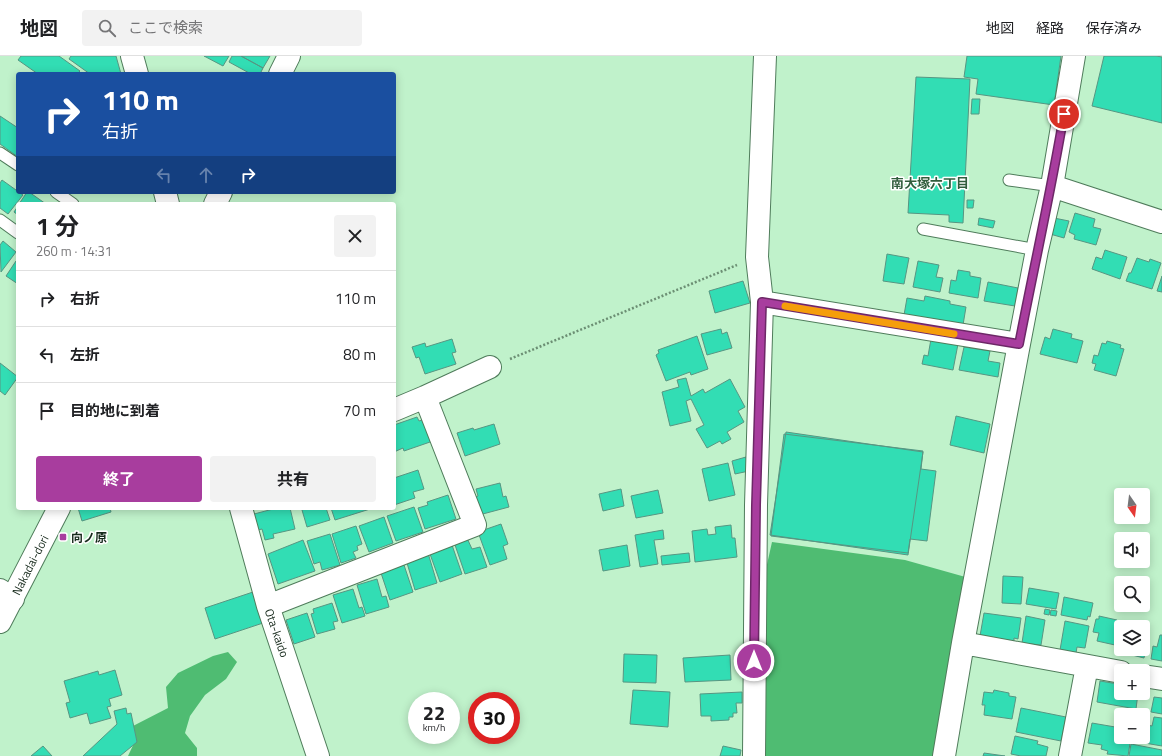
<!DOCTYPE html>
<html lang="ja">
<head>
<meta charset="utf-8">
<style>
	:root { --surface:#fff; --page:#f2f2f2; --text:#202124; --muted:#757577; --line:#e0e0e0; --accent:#a83d9e }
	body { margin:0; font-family:"Titillium Web","Noto Sans JP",sans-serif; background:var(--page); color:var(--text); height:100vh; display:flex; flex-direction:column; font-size:15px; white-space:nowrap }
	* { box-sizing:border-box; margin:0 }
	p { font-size:13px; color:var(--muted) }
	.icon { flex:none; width:22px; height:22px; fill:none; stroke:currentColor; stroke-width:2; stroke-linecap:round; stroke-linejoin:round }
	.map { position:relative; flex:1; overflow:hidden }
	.sheet { position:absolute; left:16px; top:146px; width:380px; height:308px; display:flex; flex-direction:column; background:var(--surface); border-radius:4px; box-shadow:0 2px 10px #0003 }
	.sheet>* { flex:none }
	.top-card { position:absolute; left:16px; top:16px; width:380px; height:122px; border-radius:4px; box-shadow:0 2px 10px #0003; background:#1a4fa0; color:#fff; overflow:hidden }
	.needle { width:26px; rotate:166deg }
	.fabs { position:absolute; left:1114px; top:432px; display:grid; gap:8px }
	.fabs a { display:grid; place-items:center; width:36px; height:36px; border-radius:4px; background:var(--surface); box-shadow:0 2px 10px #0003; font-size:20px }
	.speed { position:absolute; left:408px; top:636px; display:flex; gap:8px; font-size:20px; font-weight:700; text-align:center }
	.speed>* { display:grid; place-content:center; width:52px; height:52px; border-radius:50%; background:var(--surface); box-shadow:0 2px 10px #0003; line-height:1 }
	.speed small { font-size:10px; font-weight:400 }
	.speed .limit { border:6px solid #d22; background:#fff; color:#111 }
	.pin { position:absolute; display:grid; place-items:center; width:34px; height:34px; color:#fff; margin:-17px; border:2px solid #fff; border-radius:50%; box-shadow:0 1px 4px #0007 }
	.me { position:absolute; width:44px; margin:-22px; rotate:0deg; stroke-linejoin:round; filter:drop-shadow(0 0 3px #0008) }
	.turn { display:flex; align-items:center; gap:14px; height:84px; padding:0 20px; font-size:18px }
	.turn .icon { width:52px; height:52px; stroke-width:2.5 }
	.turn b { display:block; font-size:28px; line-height:34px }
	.lanes { display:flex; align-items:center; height:38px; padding:0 20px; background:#0003; justify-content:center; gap:20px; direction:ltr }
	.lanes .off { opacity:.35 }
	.round { display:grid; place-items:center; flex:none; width:42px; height:42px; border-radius:4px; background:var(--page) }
	.overview { display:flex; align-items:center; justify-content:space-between; height:68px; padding:0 20px }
	h1 { font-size:24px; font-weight:700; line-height:30px }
	.cta { display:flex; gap:8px; margin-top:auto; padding:8px 20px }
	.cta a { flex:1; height:46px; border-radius:4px; background:var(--accent); color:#fff; font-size:16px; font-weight:700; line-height:46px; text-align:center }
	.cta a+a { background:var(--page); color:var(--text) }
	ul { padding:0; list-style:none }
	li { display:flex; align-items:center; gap:12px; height:56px; padding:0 20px; border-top:1px solid var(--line) }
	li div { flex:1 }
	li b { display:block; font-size:15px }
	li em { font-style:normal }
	header { display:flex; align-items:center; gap:24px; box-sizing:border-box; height:56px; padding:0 20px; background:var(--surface); border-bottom:1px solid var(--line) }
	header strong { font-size:19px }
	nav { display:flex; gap:22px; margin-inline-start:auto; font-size:14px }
	.search { width:280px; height:36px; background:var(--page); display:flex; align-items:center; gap:10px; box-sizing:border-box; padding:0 14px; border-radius:4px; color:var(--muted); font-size:15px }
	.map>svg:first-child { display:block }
	.forest { fill:#4fbc72 }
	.building { fill:#32ddb4; stroke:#579682 }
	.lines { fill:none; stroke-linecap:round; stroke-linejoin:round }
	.service-casing { stroke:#4f7c5b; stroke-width:13 }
	.minor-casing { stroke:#4f7c5b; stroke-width:24 }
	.tertiary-casing { stroke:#4f7c5b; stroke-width:24 }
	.path { stroke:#6c8f74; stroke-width:2.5; stroke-dasharray:2 2; stroke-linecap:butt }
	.service { stroke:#fff; stroke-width:11 }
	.minor { stroke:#fff; stroke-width:22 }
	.tertiary { stroke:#fff; stroke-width:22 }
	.route-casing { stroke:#6d2867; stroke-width:10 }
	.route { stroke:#a83d9e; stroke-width:7 }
	.slow { stroke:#f59e0b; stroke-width:7 }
	.poi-dot { fill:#a83d9e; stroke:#fff; stroke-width:1.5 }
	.labels { text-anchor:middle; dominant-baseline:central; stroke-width:3; stroke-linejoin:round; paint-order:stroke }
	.poi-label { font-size:12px; font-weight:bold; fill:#172a1c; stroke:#fff; text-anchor:start }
	.street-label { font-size:12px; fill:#172a1c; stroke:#fff }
	.neighbourhood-label { font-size:13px; font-weight:bold; fill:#315d3d; stroke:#fff }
</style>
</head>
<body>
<header>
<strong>地図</strong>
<div class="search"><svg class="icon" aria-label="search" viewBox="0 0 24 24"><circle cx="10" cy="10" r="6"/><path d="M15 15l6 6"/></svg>ここで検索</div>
<nav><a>地図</a><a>経路</a><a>保存済み</a></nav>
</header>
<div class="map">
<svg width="1162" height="700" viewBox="0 0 1162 700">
	<rect width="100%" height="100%" fill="#c0f2cb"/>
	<!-- forest -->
	<path class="forest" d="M772 486 905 504 969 522 935 700H765L766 513Z
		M228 596 237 606 226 623 205 639 190 660 185 677 197 692V700H128L136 683 133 670 168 652 166 631 178 617 213 600Z"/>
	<!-- building -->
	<path class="building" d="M21 0H59L80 15 77 18H38L18 4Z
		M71 0H116L121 18H90L69 3Z
		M204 0H229L223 10Z
		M232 0H241L263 12 260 18H251L229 6Z
		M241 0H270L263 12Z
		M967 0H1061L1054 49 976 38 978 23 964 21Z
		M1104 0H1156L1162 1V67L1092 50Z
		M916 21 970 23 963 167 949 166V159L908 157Z
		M972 43H980L979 58H971Z
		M0 60 18 72V101L0 88Z
		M2 124 23 139 8 158 0 152V127Z
		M27 136H29L46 148H19Z
		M967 144H974L973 152H967Z
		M18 150V159L14 156Z
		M1075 157 1095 163 1093 171 1101 173 1096 189 1074 183 1075 179 1069 176Z
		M979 162 995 165 993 172 978 169Z
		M1054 162 1069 165 1064 182 1050 178Z
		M3 185 16 196 1 216 0 189Z
		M1105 194 1127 201 1120 223 1092 213 1096 201 1102 203Z
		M887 198 909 202 904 228 883 225Z
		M1137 202 1149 206 1150 203 1161 207 1152 233 1126 225 1129 217H1131Z
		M16 205 18 206V228L6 220Z
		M918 205 939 209 936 221 943 222 940 236 913 231Z
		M958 214 970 216V220L981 222 978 242 949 237 951 224 956 225Z
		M1162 220V236L1157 235Z
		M743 225 750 247 715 257 709 235Z
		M988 226 1018 232 1015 250 984 245Z
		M925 240 950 245V248L966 251 963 269 904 259 907 242 924 245Z
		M721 273 722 278 727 276 732 292 707 299 701 278Z
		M1053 273 1072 278 1071 282 1083 285 1077 307 1040 298 1045 281 1050 283Z
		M697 280 708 313 691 319 690 316 666 325 656 299 659 297 658 294Z
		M452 283 456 296 452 297 456 308 425 318 419 301 416 302 412 291 425 287 426 291Z
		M931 283 958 288 953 314 922 308 924 299 928 300Z
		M1107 285 1121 289 1120 292 1124 293 1116 320 1094 314 1096 308 1092 307 1094 299 1098 300 1102 287 1106 288Z
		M964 291 990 295 988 305 1000 307 998 321 959 314Z
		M0 307 18 321 5 339 0 335Z
		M686 322 691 340 703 333 705 337 730 323 745 351 738 355 744 366 727 376 731 383 722 388 720 385 707 392 696 373 704 369 691 343 686 345 691 365 670 370 662 336 679 331 677 324Z
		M956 360 990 368 984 397 950 389Z
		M417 361 419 365 425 363 433 385 404 395 403 392 394 396V369Z
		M494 368 500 388 465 400 457 377 473 372 474 374Z
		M786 376 923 396 908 499 770 479Z
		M784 378 923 395 921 413 936 415 927 485 910 483 908 497 771 480Z
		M746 401 749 415 735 418 732 405Z
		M728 407 735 439 709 445 702 413Z
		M418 414 424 433 413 436 415 442 394 449V422Z
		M500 427 503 441 506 440 509 451 479 459 474 442 478 440 476 433Z
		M621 433 624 450 603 455 599 438Z
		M658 434 663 457 636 462 631 440Z
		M448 439 456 463 425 473 418 452 428 449 427 446Z
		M414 451 423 476 396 485 387 460Z
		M78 452H110L111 456 82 465Z
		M277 452H290L295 473 273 478 274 482 265 484 262 473 258 474 254 458Z
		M307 452H326L330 464 307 471 302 454Z
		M331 452H370V453L335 464Z
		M384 461 393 487 369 496 359 470Z
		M501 468 508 488 503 490 507 503 490 509 478 476Z
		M731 469 732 482H735L737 501 695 506 692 475 707 473 708 479 716 478 715 471Z
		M356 470 362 488 357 490 358 494 353 496 356 502 341 507 332 478Z
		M663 474 664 483 654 484 658 508 640 511 635 479Z
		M330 478 340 509 322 514 320 506 314 508 307 485Z
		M467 482 472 493 480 491 487 511 465 518 454 486Z
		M303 484 315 515 278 528 268 498Z
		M452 489 462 518 440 526 430 498Z
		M627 489 630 510 603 515 599 494Z
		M428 497 437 527 415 534 407 507 414 505 413 502Z
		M689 497 690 506 662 509 661 500Z
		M404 509 413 536 390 544 381 517Z
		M1003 520 1023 521 1021 548 1002 547Z
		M377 523 382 541 386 540 389 551 366 558 357 529Z
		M1029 532 1059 537 1056 553 1026 548Z
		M353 533 359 552 362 551 365 560 342 567 333 539Z
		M253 536 263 567 215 583 205 552Z
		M1064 541 1093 547 1090 561 1088 560 1087 564 1061 559Z
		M332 547 338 565 333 566 335 573 317 578 311 558 314 557 313 553Z
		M1045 553 1050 554 1049 559 1044 558Z
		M1051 554 1057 555 1056 560 1050 559Z
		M307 557 315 581 294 588 286 564Z
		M984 557 1021 562 1018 583 1014 582V585L980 580Z
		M1026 560 1045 564 1041 589 1022 587Z
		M1099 560 1117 564V566L1119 567 1115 589 1097 585 1099 577 1093 576 1096 563H1099Z
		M1065 565 1089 570 1085 592 1077 591 1076 597 1060 594Z
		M1143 572 1146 573V576L1149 577 1144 602 1132 599 1133 593H1143Z
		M1160 579H1162V605L1151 603 1153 590 1157 591Z
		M624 598 657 599 656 627 623 626Z
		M730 599 731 624 685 626 683 602Z
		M115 614 122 639 109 643 111 650 107 651 111 662 90 668 87 657 70 662 66 647 70 646 64 625 98 615 99 619Z
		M1100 625 1118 628 1117 632H1121V637H1138L1136 653 1097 646Z
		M1143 629H1148L1147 642 1140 641 1141 637H1143Z
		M633 634 670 636 668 671 630 668Z
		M994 634 1009 637V640L1016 641 1012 663 984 659 985 649H982L984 636 993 637Z
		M742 636V647H736L737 657H733V661H729V664L711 665V660H701L700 638Z
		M1154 641 1162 642V658L1151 656Z
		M126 652 127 658 131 657 137 686 120 700H83L117 668 114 655Z
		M1021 652 1066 661 1061 685 1016 676Z
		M1138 657 1148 659 1147 669 1152 670 1154 661 1162 662V690L1133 685 1134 681H1143V659H1137Z
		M1092 667 1121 672V681H1131L1128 700 1107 698 1108 695 1101 693 1102 689 1088 687Z
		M1015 680 1038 685 1037 688 1048 691 1046 700H1021L1011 698Z
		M1131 688 1162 694V700H1129Z
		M43 690 52 700H31Z
		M723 690 741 694 740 700H720Z
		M984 697 1005 700H983Z"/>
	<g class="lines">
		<!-- service casing -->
		<g class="service-casing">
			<path id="service" d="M0 97 18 109
				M1009 124 1052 130
				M56 136 73 148
				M0 164 18 177
				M923 173 1037 194"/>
		</g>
		<!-- minor casing -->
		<g class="minor-casing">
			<path id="minor" d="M132 0 137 18
				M1052 130 1162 166
				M165 136 168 148
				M762 246 1019 288
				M394 354 425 341 490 311
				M241 452 268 550 318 700
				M0 534 13 543
				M268 550 475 469 425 341
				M963 587 1121 616
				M1143 620 1162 623
				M754 700 756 449 762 246 757 201 765 0
				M944 700 963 587 1019 288 1037 194 1052 130 1074 0
				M1070 700 1087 610"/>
		</g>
		<!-- tertiary casing -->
		<g class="tertiary-casing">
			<path id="tertiary" d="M280 18 289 0
				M215 148 221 136
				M0 566 59 452"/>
		</g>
		<!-- path -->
		<path class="path" d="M510 303 737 209"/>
		<!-- service -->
		<use href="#service" class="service"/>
		<!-- minor -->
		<use href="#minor" class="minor"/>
		<!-- tertiary -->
		<use href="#tertiary" class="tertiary"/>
	</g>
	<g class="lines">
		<!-- route casing -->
		<g class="route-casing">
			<path id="route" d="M754 605 756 449 762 246 1019 288C1034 211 1051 135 1064 58"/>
		</g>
		<!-- route -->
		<use href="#route" class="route"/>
		<!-- slow -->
		<path class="slow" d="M785 250 954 278"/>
	</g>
	<!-- markers -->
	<rect class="poi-dot" x="59" y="477" width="8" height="8" rx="2"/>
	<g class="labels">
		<!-- poi labels -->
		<g class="poi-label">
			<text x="71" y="481">向ノ原</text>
		</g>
		<!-- street labels -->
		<g class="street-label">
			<text transform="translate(30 509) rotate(-63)">Nakadai-dori</text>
			<text transform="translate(277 577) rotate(71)">Ota-kaido</text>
		</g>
		<!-- neighbourhood labels -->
		<g class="neighbourhood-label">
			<text x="930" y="127">南大塚六丁目</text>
		</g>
	</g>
</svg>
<div class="fabs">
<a><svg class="needle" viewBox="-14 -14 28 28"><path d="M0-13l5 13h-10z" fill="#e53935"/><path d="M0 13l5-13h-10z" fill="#757577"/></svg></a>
<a><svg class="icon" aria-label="sound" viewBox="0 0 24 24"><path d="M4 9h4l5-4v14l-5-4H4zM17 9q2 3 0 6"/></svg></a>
<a><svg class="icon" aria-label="search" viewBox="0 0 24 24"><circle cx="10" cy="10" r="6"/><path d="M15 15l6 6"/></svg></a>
<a><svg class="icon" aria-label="layers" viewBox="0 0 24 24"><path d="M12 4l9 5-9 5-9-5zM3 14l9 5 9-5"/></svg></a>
<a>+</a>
<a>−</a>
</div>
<div class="speed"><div>22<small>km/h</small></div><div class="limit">30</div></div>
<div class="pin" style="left:1064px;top:58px;background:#d93025"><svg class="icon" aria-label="arrive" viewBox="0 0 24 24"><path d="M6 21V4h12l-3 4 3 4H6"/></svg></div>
<svg class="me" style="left:754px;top:605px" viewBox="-20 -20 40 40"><circle r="17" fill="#a83d9e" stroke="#fff" stroke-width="3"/><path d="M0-11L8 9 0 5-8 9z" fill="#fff"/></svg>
<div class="top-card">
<div class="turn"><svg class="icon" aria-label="right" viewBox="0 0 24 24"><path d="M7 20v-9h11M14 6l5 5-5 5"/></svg><div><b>110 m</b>右折</div></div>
<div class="lanes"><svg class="icon off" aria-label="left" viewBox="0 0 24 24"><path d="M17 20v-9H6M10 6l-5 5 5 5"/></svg><svg class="icon off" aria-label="ahead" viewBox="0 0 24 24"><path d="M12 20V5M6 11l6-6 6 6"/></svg><svg class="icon" aria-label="right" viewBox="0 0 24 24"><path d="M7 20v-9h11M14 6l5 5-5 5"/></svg></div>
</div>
<section class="sheet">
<div class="overview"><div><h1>1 分</h1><p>260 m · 14:31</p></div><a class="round"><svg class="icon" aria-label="close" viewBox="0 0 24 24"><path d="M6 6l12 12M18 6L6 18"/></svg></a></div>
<ul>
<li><svg class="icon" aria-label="right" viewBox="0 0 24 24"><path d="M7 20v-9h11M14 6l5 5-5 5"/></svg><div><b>右折</b></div><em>110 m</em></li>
<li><svg class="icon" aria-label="left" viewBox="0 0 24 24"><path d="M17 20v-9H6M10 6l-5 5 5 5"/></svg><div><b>左折</b></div><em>80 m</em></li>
<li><svg class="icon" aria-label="arrive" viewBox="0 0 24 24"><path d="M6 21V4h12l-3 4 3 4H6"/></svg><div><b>目的地に到着</b></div><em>70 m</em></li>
</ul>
<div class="cta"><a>終了</a><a>共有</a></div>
</section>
</div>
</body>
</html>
